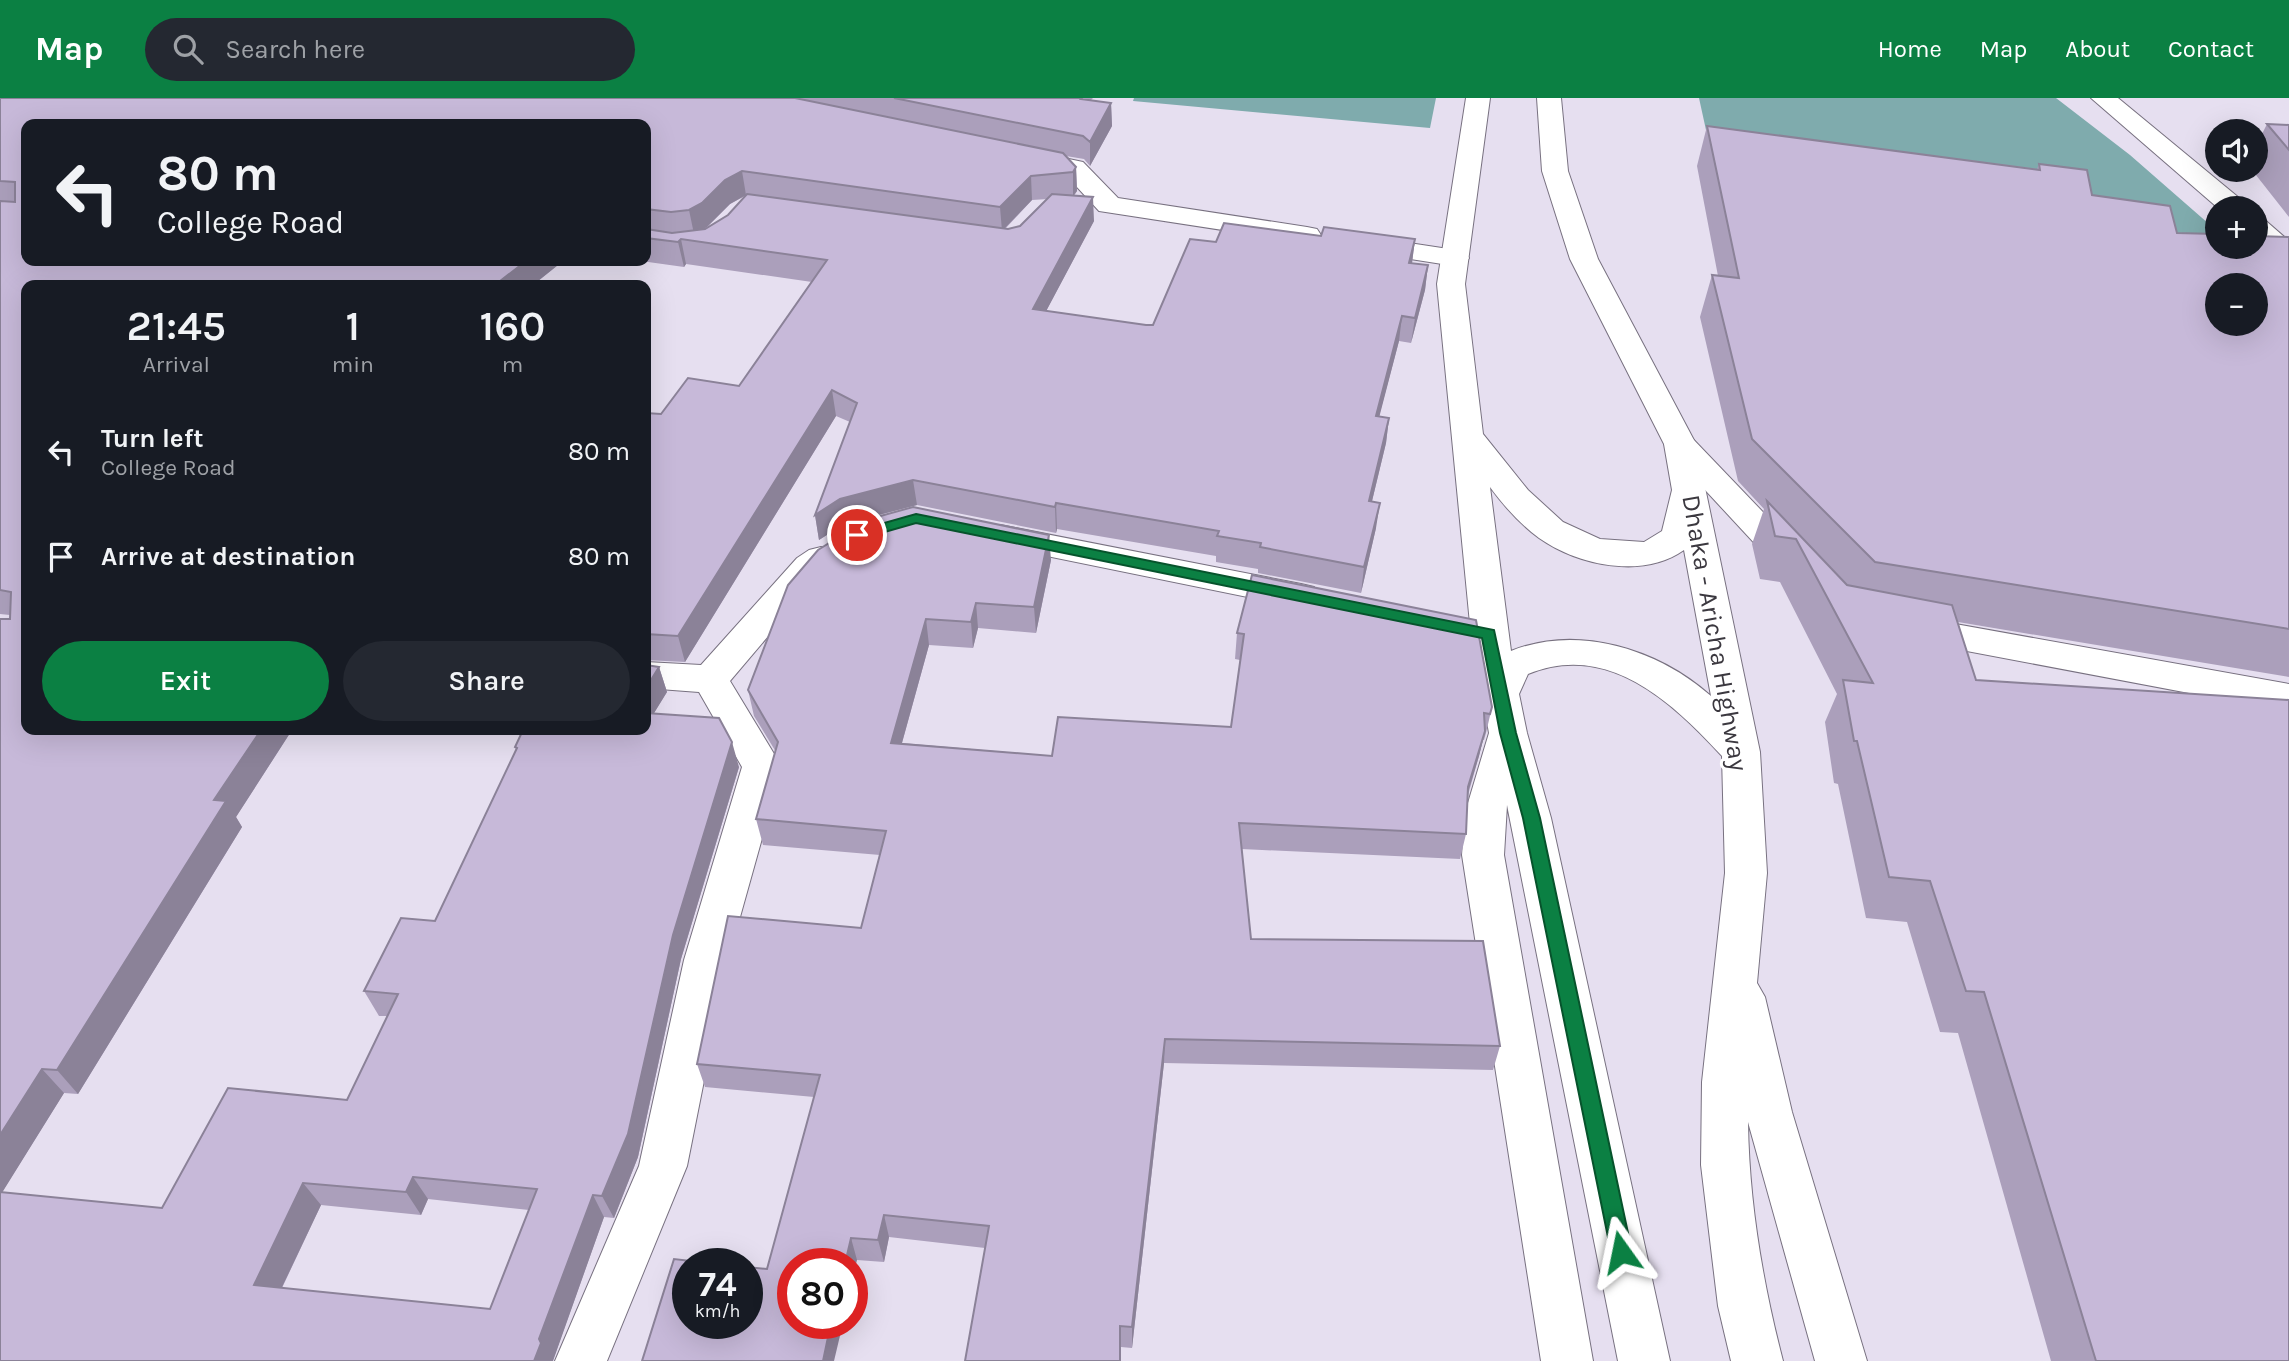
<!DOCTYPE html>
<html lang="en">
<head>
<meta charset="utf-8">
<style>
	:root { --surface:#171b24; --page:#242831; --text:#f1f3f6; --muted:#9ea1a6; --accent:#0b8043 }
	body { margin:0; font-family:Karla,sans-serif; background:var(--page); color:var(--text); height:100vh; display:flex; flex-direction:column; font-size:26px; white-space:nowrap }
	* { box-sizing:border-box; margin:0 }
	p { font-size:23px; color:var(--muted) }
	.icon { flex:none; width:38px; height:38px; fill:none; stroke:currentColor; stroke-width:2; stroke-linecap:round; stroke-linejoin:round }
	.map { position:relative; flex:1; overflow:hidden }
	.panel { position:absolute; left:21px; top:182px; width:630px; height:455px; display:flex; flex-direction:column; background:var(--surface); border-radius:14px; box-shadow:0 7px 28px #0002 }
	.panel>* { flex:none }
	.hud { position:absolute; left:21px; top:21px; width:630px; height:147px; border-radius:14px; box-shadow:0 7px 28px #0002; background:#171b24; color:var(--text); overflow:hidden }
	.fabs { position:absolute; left:2205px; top:21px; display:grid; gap:14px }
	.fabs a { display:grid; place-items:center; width:63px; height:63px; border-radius:50%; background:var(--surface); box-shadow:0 7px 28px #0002; font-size:35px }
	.speed { position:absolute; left:672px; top:1150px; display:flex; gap:14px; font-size:35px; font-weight:700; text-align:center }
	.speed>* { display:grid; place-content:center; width:91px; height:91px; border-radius:50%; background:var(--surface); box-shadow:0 7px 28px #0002; line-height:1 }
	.speed small { font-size:18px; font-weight:400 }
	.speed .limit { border:10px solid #d22; background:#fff; color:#111 }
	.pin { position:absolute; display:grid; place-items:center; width:60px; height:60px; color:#fff; margin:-30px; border:4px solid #fff; border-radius:50%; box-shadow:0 2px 7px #0007 }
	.me { position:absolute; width:77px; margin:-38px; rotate:348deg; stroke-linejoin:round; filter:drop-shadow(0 0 5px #0008) }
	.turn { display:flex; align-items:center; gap:24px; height:147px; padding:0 21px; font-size:32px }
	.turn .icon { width:91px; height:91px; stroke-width:2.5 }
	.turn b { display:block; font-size:49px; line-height:60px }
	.eta { display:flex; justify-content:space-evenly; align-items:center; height:119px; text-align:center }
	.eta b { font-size:42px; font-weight:600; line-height:49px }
	.action { display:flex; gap:14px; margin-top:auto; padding:14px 21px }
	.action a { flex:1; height:80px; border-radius:42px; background:var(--accent); color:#fff; font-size:28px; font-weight:600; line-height:80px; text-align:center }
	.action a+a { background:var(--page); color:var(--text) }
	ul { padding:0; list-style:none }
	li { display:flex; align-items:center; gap:21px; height:105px; padding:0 21px }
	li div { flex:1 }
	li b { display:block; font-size:26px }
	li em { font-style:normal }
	header { display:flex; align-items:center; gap:42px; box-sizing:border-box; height:98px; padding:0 35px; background:var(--accent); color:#fff }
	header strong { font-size:33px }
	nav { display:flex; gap:38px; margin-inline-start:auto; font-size:24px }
	.search { width:490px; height:63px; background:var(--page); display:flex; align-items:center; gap:18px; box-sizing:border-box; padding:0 24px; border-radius:38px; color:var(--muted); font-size:26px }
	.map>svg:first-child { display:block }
	.water { fill:#7fabad }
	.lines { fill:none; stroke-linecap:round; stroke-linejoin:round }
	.minor-casing { stroke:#787180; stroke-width:2 }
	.highway-casing { stroke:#787180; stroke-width:2 }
	.minor { fill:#fff; fill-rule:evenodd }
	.highway { fill:#fff; fill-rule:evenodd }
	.wall { fill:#ab9fbb; fill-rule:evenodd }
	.shaded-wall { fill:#8b8298 }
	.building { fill:#c7b9d9; stroke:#8b8298; stroke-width:2; fill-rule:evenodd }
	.route { fill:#0b8043; stroke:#07532c; stroke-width:2 }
	.labels { text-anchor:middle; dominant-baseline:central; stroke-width:6; stroke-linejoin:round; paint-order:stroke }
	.street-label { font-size:26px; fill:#3b383f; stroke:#fff }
</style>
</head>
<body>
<header>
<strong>Map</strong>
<div class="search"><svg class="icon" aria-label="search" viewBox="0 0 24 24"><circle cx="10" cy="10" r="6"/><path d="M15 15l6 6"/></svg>Search here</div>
<nav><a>Home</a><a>Map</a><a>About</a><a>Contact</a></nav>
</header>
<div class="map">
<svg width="2289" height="1263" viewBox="0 0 2289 1263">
	<rect width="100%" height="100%" fill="#e6dff0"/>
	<!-- water -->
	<path class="water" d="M1134 0H1436L1430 30 1133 3Z
		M1699 0H2056L2130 57 2217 133V149L2178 156 1706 32Z"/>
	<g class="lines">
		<!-- minor casing -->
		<g class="minor-casing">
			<path id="minor" d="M2091 0H2118L2244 104 2247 110H2218Z
				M1026 52 1083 64 1118 100 1307 129 1317 131 1321 137 1317 143 1307 145 1099 113 1065 76 1017 66 1013 60 1017 54Z
				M2256 121 2266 123 2289 143V166L2279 164 2256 143Z
				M1363 138 1455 152 1465 154 1469 160 1465 166 1455 168 1353 152 1349 146 1353 140Z
				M1680 336 1691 339 1806 459 1811 467 1806 475 1794 479 1782 475 1669 353 1664 346 1669 339Z
				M1000 427 1301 486 1314 489 1319 498 1314 507 1301 510 988 446 983 438 988 430Z
				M821 449 833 452 838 460 833 468 821 476 730 583 782 669 728 862 687 1068 607 1263H555L639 1068 684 862 742 669 699 594 646 590V564L701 567 797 460 809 452Z
				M1911 518 2289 586V614L1898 540 1893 531 1898 522Z"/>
		</g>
		<!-- highway casing -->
		<g class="highway-casing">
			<path id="highway" d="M1466 0H1490L1465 186 1483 336 1528 392 1563 424 1600 441 1644 444 1662 433 1672 392 1664 346 1570 161 1542 73 1537 0H1561L1568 73 1598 161 1696 346 1760 654 1767 775 1757 885 1765 899 1792 1014 1867 1263H1815L1748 1024C1749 1104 1763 1186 1783 1263H1731L1718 1208 1701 1067 1702 984 1725 775 1722 658C1672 604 1608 543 1528 576L1519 596 1527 635 1551 720 1670 1263H1618L1507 707 1504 757 1593 1263H1541L1462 757 1465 715 1489 635 1471 536 1437 186ZM1490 389C1504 408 1520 426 1539 440 1579 468 1643 481 1684 452L1711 598C1658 551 1578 526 1511 553Z"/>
		</g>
		<!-- minor -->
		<use href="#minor" class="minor"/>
		<!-- highway -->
		<use href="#highway" class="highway"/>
	</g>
	<!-- wall -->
	<path class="wall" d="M0 0H1093L1091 2 1111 5 1112 28 1090 68 1084 61 1066 58 1076 69 1077 93 1074 98 1094 123 1046 213 1146 227H1153L1216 144 1321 138 1415 141 1412 165 1428 167 1425 192 1411 245 1399 243 1379 318 1389 320 1386 345 1372 403 1376 430 1361 495 1258 475V471L1216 464V458L1057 431 1056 435 917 407 844 426 819 442 815 417 850 324 836 318 685 564 646 562V315L661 316 739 288 812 184 686 166 684 169 641 163H646V26L563 163 533 187H26V632H292L236 719 242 729 78 996 64 995 2 1094 162 1110 347 1002 388 918H379L364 893 435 823 516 652 515 649 659 569 667 594 654 615 739 669 681 861 638 1059 614 1120 604 1119 553 1262 0 1263V521H10V517L0 516ZM745 98 728 117 705 131H704L707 129 730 106ZM1048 101 1020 128 1008 131H1005L1032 102ZM428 1101 529 1112 490 1211 282 1190 321 1107 421 1117Z
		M2267 26 2289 27V119L2252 72H2256V48Z
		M1707 28 2037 71 2039 66 2092 97 2177 135 2289 139V579L1958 524 1976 582 2289 1263H2051L1958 935 1940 934 1907 824 1866 820 1838 686 1834 685 1825 624 1837 596 1780 484 1760 481 1752 446 1764 411 1738 383 1700 219 1712 177 1718 178 1697 68Z
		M1051 462 1036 535 978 530 973 550 929 547 902 645 1052 658 1231 629 1240 562 1235 561 1237 535 1252 477 1492 609 1486 635 1484 642H1483L1479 658 1468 697 1466 736 1460 761 1242 751 1251 841 1500 948 1493 972 1164 965 1132 1250 1121 1249V1263H965L985 1150 889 1139 884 1164 857 1162 767 1171 814 999 705 989 697 966 861 830 880 757 763 747 756 721 776 654 754 618 748 592Z"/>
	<!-- shaded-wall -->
	<path class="shaded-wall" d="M1111 5 1112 28 1090 68V44Z
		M1076 69 1077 93 1073 98V74Z
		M742 73 746 97 730 106 707 129 694 136 689 112 725 82Z
		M1031 78 1032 102 1002 133 1000 109Z
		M1093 99 1094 123 1034 236 1033 211Z
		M681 141 686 166 684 169 678 144Z
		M1415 141 1412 165H1409Z
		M526 163H563L533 187H495Z
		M1428 167 1425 192 1411 245 1415 220Z
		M1402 218 1399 243 1373 343 1376 318Z
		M832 292 836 318 685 564 678 538Z
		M1389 320 1386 345 1366 428 1369 403Z
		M913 382 917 407 844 426 819 442 815 417 840 401Z
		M1056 405 1057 431 1056 435 1055 409Z
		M1380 405 1376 430 1361 495 1364 469Z
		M1049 437 1051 462 1036 535 1034 509Z
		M976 505 978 530 973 550 971 524Z
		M926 521 929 547 895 670 891 645Z
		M659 569 667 594 646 628V590Z
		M261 632H292L236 719 242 729 78 996 57 972 214 702Z
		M1485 633 1479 658 1462 714 1468 689Z
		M732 644 739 669 681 861 638 1059 614 1120 602 1098 673 837Z
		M1165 941 1164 965 1132 1250V1229Z
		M42 971 64 995 0 1098V1037Z
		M413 1079 428 1101 421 1117 406 1094Z
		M303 1085 321 1107 273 1208 254 1187Z
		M593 1097 604 1119 553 1263H534L539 1241Z
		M884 1117 889 1139 884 1164 878 1142Z
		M851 1140 857 1162 852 1182V1166H845Z
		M831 1225H843L834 1263H823Z"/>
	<!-- building -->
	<path class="building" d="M0 0H795L1063 55 1076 69 1073 74 1031 78 1000 109 742 73 725 82 702 105 689 112 671 114 646 111V26H26V163H526L495 187H26V632H261L214 702 226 703 57 972 42 971 0 1037V521H10L11 494 0 492V103L15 104V84L0 83Z
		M894 0H1082L1081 1 1111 5 1090 44 1083 38Z
		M2267 26 2289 27V52Z
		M1707 28 2040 72 2039 66 2087 72 2092 97 2170 108 2177 135 2217 136V149H2256V138L2289 139V531L1875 464 1752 341 1712 177 1739 180ZM2217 187H2256V226H2217Z
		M747 96 1008 131 1020 128 1052 96 1093 99 1033 211 1146 227H1153L1190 141 1216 144 1224 125 1321 138 1324 129 1415 141 1409 165 1428 167 1415 220 1402 218 1376 318 1389 320 1369 403 1380 405 1364 469 1260 449 1261 445 1217 438 1219 433 1056 405 1055 409 913 382 840 401 815 417 857 305 832 292 678 538 646 536V315L661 316 688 280 739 288 827 162 681 141 678 144 646 140V131L672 135 705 131 728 117Z
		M1767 403 1847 487 1952 507 1976 582 2289 602V1263H2096L1984 894 1966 893 1930 783 1889 779 1857 643H1854L1843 582 1873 585 1796 441 1775 438Z
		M913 409 1049 437 1034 509 976 505 971 524 926 521 891 645 1052 658 1058 619 1231 629 1244 536 1237 535 1252 477 1476 522 1492 609 1490 616 1484 615 1485 633 1468 689 1466 736 1239 725 1251 841 1483 843 1500 948 1165 941 1132 1229 1120 1228V1263H965L989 1128 884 1117 878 1142 851 1140 845 1166H793V1225H831L823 1263H642L674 1161 717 1166H688V1225H747V1169L767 1171 820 977 697 966 728 818 861 830 886 733 756 721 778 644 748 592 788 487 818 452 866 422Z
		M646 567 659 569 646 590Z
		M646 615 719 620 732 644 673 837 628 1036 602 1098 593 1097 539 1241 541 1245 534 1263H0V1094L162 1110 228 990 347 1002 398 896 364 893 401 820 435 823 517 650 515 649 523 632H646ZM413 1079 537 1091 490 1211 254 1187 303 1085 406 1094Z"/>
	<!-- route -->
	<path class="route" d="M916 416 1494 532 1516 635 1540 720 1632 1154 1629 1161 1621 1164 1614 1161 1611 1154 1523 720 1500 635 1482 540 916 425 857 442 850 437 852 434Z"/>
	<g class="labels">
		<!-- street labels -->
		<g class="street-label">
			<text transform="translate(1715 535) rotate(80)">Dhaka - Aricha Highway</text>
		</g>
	</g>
</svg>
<div class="fabs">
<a><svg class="icon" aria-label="sound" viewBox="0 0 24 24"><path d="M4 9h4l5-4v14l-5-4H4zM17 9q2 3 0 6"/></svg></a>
<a>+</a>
<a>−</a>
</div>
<div class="speed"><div>74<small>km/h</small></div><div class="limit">80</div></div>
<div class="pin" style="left:857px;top:437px;background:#d93025"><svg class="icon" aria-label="arrive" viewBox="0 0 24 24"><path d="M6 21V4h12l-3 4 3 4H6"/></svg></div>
<svg class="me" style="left:1621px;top:1154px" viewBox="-20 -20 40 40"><path d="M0-17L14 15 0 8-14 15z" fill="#0b8043" stroke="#fff" stroke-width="4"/></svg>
<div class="hud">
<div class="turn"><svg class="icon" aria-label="left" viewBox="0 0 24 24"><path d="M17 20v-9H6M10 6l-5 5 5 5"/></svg><div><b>80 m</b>College Road</div></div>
</div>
<section class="panel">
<div class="eta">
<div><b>21:45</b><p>Arrival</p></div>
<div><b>1</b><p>min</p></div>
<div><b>160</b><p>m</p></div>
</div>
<ul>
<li><svg class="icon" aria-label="left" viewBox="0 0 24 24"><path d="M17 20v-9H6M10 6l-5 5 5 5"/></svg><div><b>Turn left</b><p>College Road</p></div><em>80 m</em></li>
<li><svg class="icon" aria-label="arrive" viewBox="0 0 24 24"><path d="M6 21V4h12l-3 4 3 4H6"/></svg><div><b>Arrive at destination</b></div><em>80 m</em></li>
</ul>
<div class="action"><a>Exit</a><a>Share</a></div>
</section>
</div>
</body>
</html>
